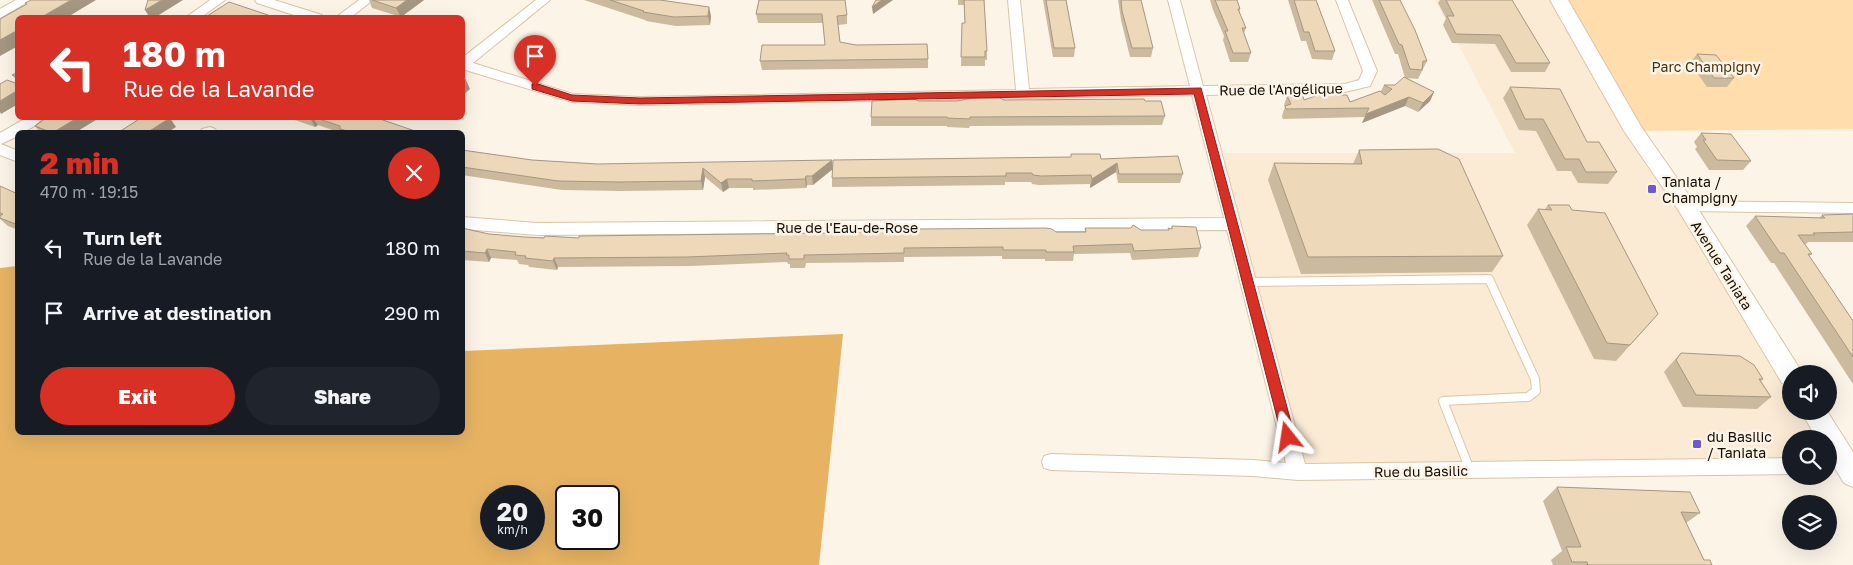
<!DOCTYPE html>
<html lang="en">
<head>
<meta charset="utf-8">
<style>
	:root { --surface:#171b24; --page:#20242c; --text:#f1f3f6; --muted:#9ea1a6; --accent:#d93025 }
	body { margin:0; font-family:"Golos Text",sans-serif; background:var(--page); color:var(--text); height:100vh; display:flex; flex-direction:column; font-size:19px; white-space:nowrap }
	* { box-sizing:border-box; margin:0 }
	p { font-size:16px; color:var(--muted) }
	.icon { flex:none; width:28px; height:28px; fill:none; stroke:currentColor; stroke-width:2; stroke-linecap:round; stroke-linejoin:round }
	.map { position:relative; flex:1; overflow:hidden }
	.side { position:absolute; left:15px; top:130px; width:450px; height:305px; display:flex; flex-direction:column; background:var(--surface); border-radius:8px; box-shadow:0 5px 20px #0002 }
	.side>* { flex:none }
	.guide { position:absolute; left:15px; top:15px; width:450px; height:105px; border-radius:8px; box-shadow:0 5px 20px #0002; background:#d93025; color:#fff; overflow:hidden }
	.fabs { position:absolute; left:1782px; top:365px; display:grid; gap:10px }
	.fabs a { display:grid; place-items:center; width:55px; height:55px; border-radius:50%; background:var(--surface); box-shadow:0 5px 20px #0002; font-size:25px }
	.speed { position:absolute; left:480px; top:485px; display:flex; gap:10px; font-size:25px; font-weight:700; text-align:center }
	.speed>* { display:grid; place-content:center; width:65px; height:65px; border-radius:50%; background:var(--surface); box-shadow:0 5px 20px #0002; line-height:1 }
	.speed small { font-size:12px; font-weight:400 }
	.speed .limit { border:2px solid #111; border-radius:8px; background:#fff; color:#111 }
	.pin { position:absolute; display:grid; place-items:center; width:42px; height:42px; color:#fff; margin:-51px -21px; border-radius:50% 50% 50% 0; rotate:-45deg; box-shadow:0 0 5px #0007 }
	.pin .icon { rotate:45deg }
	.me { position:absolute; width:55px; margin:-28px; rotate:345deg; stroke-linejoin:round; filter:drop-shadow(0 0 4px #0008) }
	.turn { display:flex; align-items:center; gap:18px; height:105px; padding:0 25px; font-size:22px }
	.turn .icon { width:65px; height:65px; stroke-width:2.5 }
	.turn b { display:block; font-size:35px; line-height:42px }
	.round { display:grid; place-items:center; flex:none; width:52px; height:52px; border-radius:26px; background:var(--page) }
	.summary { display:flex; align-items:center; justify-content:space-between; height:85px; padding:0 25px }
	h1 { font-size:30px; font-weight:800; line-height:38px; color:var(--accent) }
	.button { display:flex; gap:10px; margin-top:auto; padding:10px 25px }
	.button a { flex:1; height:58px; border-radius:30px; background:var(--accent); color:#fff; font-size:20px; font-weight:800; line-height:58px; text-align:center }
	.button a+a { background:var(--page); color:var(--text) }
	ul { padding:0; list-style:none }
	li { display:flex; align-items:center; gap:15px; height:65px; padding:0 25px }
	li div { flex:1 }
	li b { display:block; font-size:19px }
	li em { font-style:normal }
	.map>svg:first-child { display:block }
	.built { fill:#fbebd5 }
	.green { fill:#ffddac }
	.forest { fill:#e7b363; fill-rule:evenodd }
	.lines { fill:none; stroke-linecap:round; stroke-linejoin:round }
	.service-casing { stroke:#dac5a6; stroke-width:10 }
	.minor-casing { stroke:#dac5a6; stroke-width:2 }
	.secondary-casing { stroke:#dac5a6; stroke-width:2 }
	.service { stroke:#fff; stroke-width:8 }
	.minor { fill:#fff; fill-rule:evenodd }
	.secondary { fill:#fff; fill-rule:evenodd }
	.wall { fill:#ccba9f }
	.shaded-wall { fill:#a69782 }
	.building { fill:#edd8b9; stroke:#a69782 }
	.route { fill:#d93025; stroke:#8d1f18 }
	.poi-dot { fill:#6e59d2; stroke:#fdf4e8; stroke-width:2 }
	.labels { text-anchor:middle; dominant-baseline:central; stroke-width:5; stroke-linejoin:round; paint-order:stroke }
	.park-label { font-size:14px; fill:#47320f; stroke:#fdf4e8 }
	.street-label { font-size:14px; fill:#140d03; stroke:#fdf4e8 }
	.poi-label { font-size:14px; fill:#140d03; stroke:#fdf4e8; text-anchor:start }
</style>
</head>
<body>
<div class="map">
<svg width="1853" height="565" viewBox="0 0 1853 565">
	<rect width="100%" height="100%" fill="#fdf4e8"/>
	<!-- built -->
	<path class="built" d="M1435 0H1559L1617 104 1791 378V411H1812L1847 466H1829V439H1791V466L1298 472 1214 153H1515Z"/>
	<!-- green -->
	<path class="green" d="M1559 0H1853V129L1634 131Z"/>
	<!-- forest -->
	<path class="forest" d="M17 266 18 432H462L463 351 843 334 819 565H0V268ZM491 496H534V539H491ZM566 496H609V539H566Z"/>
	<g class="lines">
		<!-- service casing -->
		<g class="service-casing">
			<path id="service" d="M1247 282 1489 279 1535 379 1536 391 1528 397 1443 401 1470 470"/>
		</g>
		<!-- minor casing -->
		<g class="minor-casing">
			<path id="minor" d="M16 0H31L0 18V9Z
				M210 0H225L200 18H185Z
				M255 0H274L322 15 324 18H303L257 3Z
				M359 0H373L350 18H335Z
				M536 0H550L473 63 573 94 640 97 1016 90 1008 0H1020L1029 89 1190 86 1168 0H1180L1203 86 1345 84 1359 80 1363 71 1336 0H1348L1377 71 1370 86 1345 92 1206 95 1305 464 1791 458V474L1298 480 1254 476 1051 470 1044 468 1042 462 1044 456 1051 454 1254 460 1286 463 1227 230 537 235 462 229V217L537 223 1224 218 1192 95 640 105 572 102 462 69V58Z
				M26 118H42C38 125 26 132 18 132V136L1 144 18 151V162L0 155V133Z
				M210 127 215 129 217 132H200L202 129Z
				M1686 201 1853 203V213L1686 211 1681 210 1678 206 1681 202Z"/>
		</g>
		<!-- secondary casing -->
		<g class="secondary-casing">
			<path id="secondary" d="M1550 0H1568L1642 128 1693 201 1800 369 1802 374H1791V386L1782 383 1679 211 1624 131Z
				M1801 411H1827L1853 452V487L1844 483 1829 459V439H1817Z"/>
		</g>
		<!-- service -->
		<use href="#service" class="service"/>
		<!-- minor -->
		<use href="#minor" class="minor"/>
		<!-- secondary -->
		<use href="#secondary" class="secondary"/>
	</g>
	<!-- wall -->
	<path class="wall" d="M369 0H424L401 17 372 8Z
		M584 0H660L711 16 710 25 676 26 646 21 645 20Z
		M759 0 847 15V24L838 25 840 42 928 59V68L762 70 760 61 825 45 823 23H758L756 14Z
		M958 0H984L987 51V60H985V66H961L962 23H965L964 5H958Z
		M1043 0H1066L1075 48 1074 57H1053Z
		M1118 0H1141L1153 48 1151 57H1130L1121 20Z
		M1210 0H1237L1240 9 1239 13 1246 28 1244 33 1251 53 1248 62H1230L1223 40 1224 36 1213 10Z
		M1288 0H1316L1335 51 1332 60 1312 59 1306 41H1301Z
		M1372 0H1400L1427 61 1418 79 1406 78 1434 92 1430 101 1418 112 1405 106 1362 123 1365 117 1283 119 1282 116 1285 107 1284 105 1287 96 1304 100 1350 102 1381 91 1384 85H1395L1405 78 1398 54H1395Z
		M1440 0H1512L1550 63 1545 72H1511L1495 44 1452 43 1443 25 1446 18 1438 3Z
		M1697 54 1734 78 1727 87H1707L1690 63Z
		M18 72V81L12 75Z
		M1510 87 1587 142 1617 172 1608 184 1578 183 1571 171H1557L1536 131 1519 130 1503 98Z
		M1004 100 1145 101 1165 116 1162 125 970 126 969 128 947 127V126H871V117L919 101Z
		M46 118H99L76 132H40L35 126Z
		M289 118H377L418 132H338L318 125 315 127Z
		M1701 133 1751 161 1743 170H1709L1695 149 1697 147 1694 142Z
		M462 150 532 160 597 164 832 166 1071 157V154L1183 174 1180 183H1118L1116 172 1090 188V184L1039 185 1032 184 1031 182H1005V185L832 187V169L813 185H807L806 188 753 190V188H729L723 192 705 177 703 190 621 191 562 190 462 175Z
		M1359 150 1503 256 1492 272 1301 274 1268 180 1274 163 1353 164Z
		M0 186 18 194V230L8 226 0 219Z
		M1548 205 1572 210 1658 314 1616 361 1594 359 1527 225 1538 209H1545Z
		M1853 214V242H1808L1805 245 1812 254 1809 256 1853 321V384L1774 263H1771L1746 226 1755 216 1819 218 1822 215Z
		M1172 226 1201 248 1198 257 1132 260 1130 253 1074 254 1073 261H1045V259H1002V256L904 257V262L806 263 805 268H790V264H788L787 262 690 266 558 267 557 270 529 267 528 265 519 264 517 260 491 258 489 262 462 260V228L489 234 524 237 579 238 1085 232V228L1141 230H1168V228L1171 229Z
		M1681 353 1763 379 1761 381 1771 397 1757 409 1683 407 1664 372 1669 366Z
		M1557 487 1700 513 1686 523 1704 560 1712 565H1553L1551 560 1562 551 1543 501Z"/>
	<!-- shaded-wall -->
	<path class="shaded-wall" d="M71 0H96L66 18H40Z
		M162 0H183L154 18H150L145 10Z
		M407 0H424L401 17 396 8Z
		M882 0H893L873 14 872 7Z
		M709 7 711 16 710 25 708 16Z
		M18 30V46L0 56V40Z
		M466 80 470 89 462 96V84Z
		M18 90V104L1 114 0 112V101Z
		M1434 92 1430 101 1418 112 1423 103Z
		M1409 97 1405 106 1362 123 1366 114Z
		M77 118H99L76 132H54Z
		M170 118 176 127 168 132H148Z
		M310 118H313L318 125 315 127Z
		M832 160 833 169 813 185 812 176Z
		M1117 163 1116 172 1090 188 1092 179Z
		M703 168 705 177 703 190 701 181Z
		M806 176 807 185 806 188 805 179Z
		M727 179 729 188 723 192 721 183Z
		M487 249 491 258 489 262 485 253Z
		M554 258 558 267 557 270 553 261Z"/>
	<!-- building -->
	<path class="building" d="M31 0H71L40 18H18V30L0 40V19L27 4 25 3Z
		M148 0H162L145 10Z
		M372 0H407L396 8Z
		M610 0H660L709 7 708 16 674 17 643 12 644 11Z
		M759 0H845L847 15 837 16 840 42 856 45 927 44 928 59 760 61 762 45H825L822 14H756Z
		M876 0H882L872 7Z
		M964 0H984L987 51H985V57H961L962 23H965Z
		M1046 0H1066L1075 48H1054Z
		M1121 0H1141L1153 48H1132L1122 11Z
		M1215 0H1237L1240 9H1238L1246 28H1242L1251 53H1233L1225 31H1228Z
		M1294 0H1316L1335 51H1315L1309 32H1304Z
		M1379 0H1400L1415 30 1427 61H1423L1422 70 1410 69 1402 45 1399 44Z
		M1446 0H1512L1550 63H1516L1500 35 1456 34 1447 16H1454Z
		M229 2 277 18H204Z
		M1697 54 1716 55 1734 78H1714Z
		M18 72V77L12 75Z
		M1404 77 1434 92 1423 103 1409 97 1366 114 1369 108 1286 109 1285 106 1291 104 1287 96H1303L1304 100 1318 95H1347L1350 102 1380 91 1385 95 1392 89 1384 85H1395Z
		M462 79 466 80 462 84Z
		M7 80 18 84V90L0 101V84Z
		M1510 87 1560 89 1587 142H1599L1617 172H1586L1579 159H1565L1543 119H1525Z
		M973 98H1000L1004 100 1144 99 1145 101H1161L1165 116 970 117V119L947 118V117H871L872 101 914 99 919 101H957Z
		M46 118H77L54 132H50L35 126Z
		M141 118H170L148 132H119Z
		M316 118H377L418 132H351L340 129V126Z
		M1701 133 1731 134 1751 161 1717 160 1703 140H1706Z
		M1438 149 1459 159 1503 256 1308 257 1274 163 1362 164 1359 150Z
		M462 150 532 160 597 164 832 160 812 176H806L805 179 752 181V179H727L721 183 703 168 701 181 618 182 558 181 462 167Z
		M1071 154H1100L1101 159 1178 156 1183 174H1119L1117 163 1092 179 1091 175 1041 176 1033 175 1032 173H1006V176L832 178 833 160 1071 157Z
		M0 186 18 194V225L0 218V216L3 214 0 213Z
		M1548 205H1569L1572 210 1605 213 1658 314 1630 345 1607 343 1538 209 1552 210Z
		M1853 214V232L1813 233 1815 235H1798L1812 254H1808L1853 321V357L1784 253H1780L1755 216 1825 218 1822 215Z
		M1133 225 1141 230H1169L1168 228 1172 229V226L1196 227 1201 248 1134 251 1132 244 1073 246 1074 252H1046V250H1003V247L904 248V253L804 255V259H789V255H786L787 253 687 257 554 258 553 261 525 258 526 256 515 255 516 252 487 249 485 253 462 251V228L489 234 524 237 544 238 545 236 579 238V236L834 233 916 229 1046 228 1052 229 1056 232H1086L1085 228H1131Z
		M1681 353 1740 356 1754 365 1763 379H1759L1771 397 1696 395 1676 360Z
		M1557 487 1690 492 1700 513 1681 512 1704 560H1710L1712 565H1588L1587 562H1572L1566 547H1581Z"/>
	<!-- route -->
	<path class="route" d="M535 83 572 95 640 98 1201 88 1295 437 1293 441 1288 443 1284 441 1282 437 1194 94 640 104 572 101 532 89V84Z"/>
	<!-- markers -->
	<g class="poi-dot">
		<rect x="1647" y="184" width="10" height="10" rx="2.5"/>
		<rect x="1692" y="439" width="10" height="10" rx="2.5"/>
	</g>
	<g class="labels">
		<!-- park labels -->
		<g class="park-label">
			<text x="1706" y="66">Parc Champigny</text>
		</g>
		<!-- street labels -->
		<g class="street-label">
			<text transform="translate(1281 89) rotate(-1)">Rue de l'Angélique</text>
			<text x="847" y="227">Rue de l'Eau-de-Rose</text>
			<text transform="translate(1722 265) rotate(58)">Avenue Taniata</text>
			<text transform="translate(1421 471) rotate(-1)">Rue du Basilic</text>
		</g>
		<!-- poi labels -->
		<g class="poi-label">
			<text x="1662" y="181">Taniata /<tspan x="1662" dy="16">Champigny</tspan></text>
			<text x="1707" y="436">du Basilic<tspan x="1707" dy="16">/ Taniata</tspan></text>
		</g>
	</g>
</svg>
<div class="fabs">
<a><svg class="icon" aria-label="sound" viewBox="0 0 24 24"><path d="M4 9h4l5-4v14l-5-4H4zM17 9q2 3 0 6"/></svg></a>
<a><svg class="icon" aria-label="search" viewBox="0 0 24 24"><circle cx="10" cy="10" r="6"/><path d="M15 15l6 6"/></svg></a>
<a><svg class="icon" aria-label="layers" viewBox="0 0 24 24"><path d="M12 4l9 5-9 5-9-5zM3 14l9 5 9-5"/></svg></a>
</div>
<div class="speed"><div>20<small>km/h</small></div><div class="limit">30</div></div>
<div class="pin" style="left:535px;top:86px;background:#d93025"><svg class="icon" aria-label="arrive" viewBox="0 0 24 24"><path d="M6 21V4h12l-3 4 3 4H6"/></svg></div>
<svg class="me" style="left:1288px;top:437px" viewBox="-20 -20 40 40"><path d="M0-17L14 15 0 8-14 15z" fill="#d93025" stroke="#fff" stroke-width="4"/></svg>
<div class="guide">
<div class="turn"><svg class="icon" aria-label="left" viewBox="0 0 24 24"><path d="M17 20v-9H6M10 6l-5 5 5 5"/></svg><div><b>180 m</b>Rue de la Lavande</div></div>
</div>
<section class="side">
<div class="summary"><div><h1>2 min</h1><p>470 m · 19:15</p></div><a class="round" style="background:#d93025;color:#fff"><svg class="icon" aria-label="close" viewBox="0 0 24 24"><path d="M6 6l12 12M18 6L6 18"/></svg></a></div>
<ul>
<li><svg class="icon" aria-label="left" viewBox="0 0 24 24"><path d="M17 20v-9H6M10 6l-5 5 5 5"/></svg><div><b>Turn left</b><p>Rue de la Lavande</p></div><em>180 m</em></li>
<li><svg class="icon" aria-label="arrive" viewBox="0 0 24 24"><path d="M6 21V4h12l-3 4 3 4H6"/></svg><div><b>Arrive at destination</b></div><em>290 m</em></li>
</ul>
<div class="button"><a>Exit</a><a>Share</a></div>
</section>
</div>
</body>
</html>
